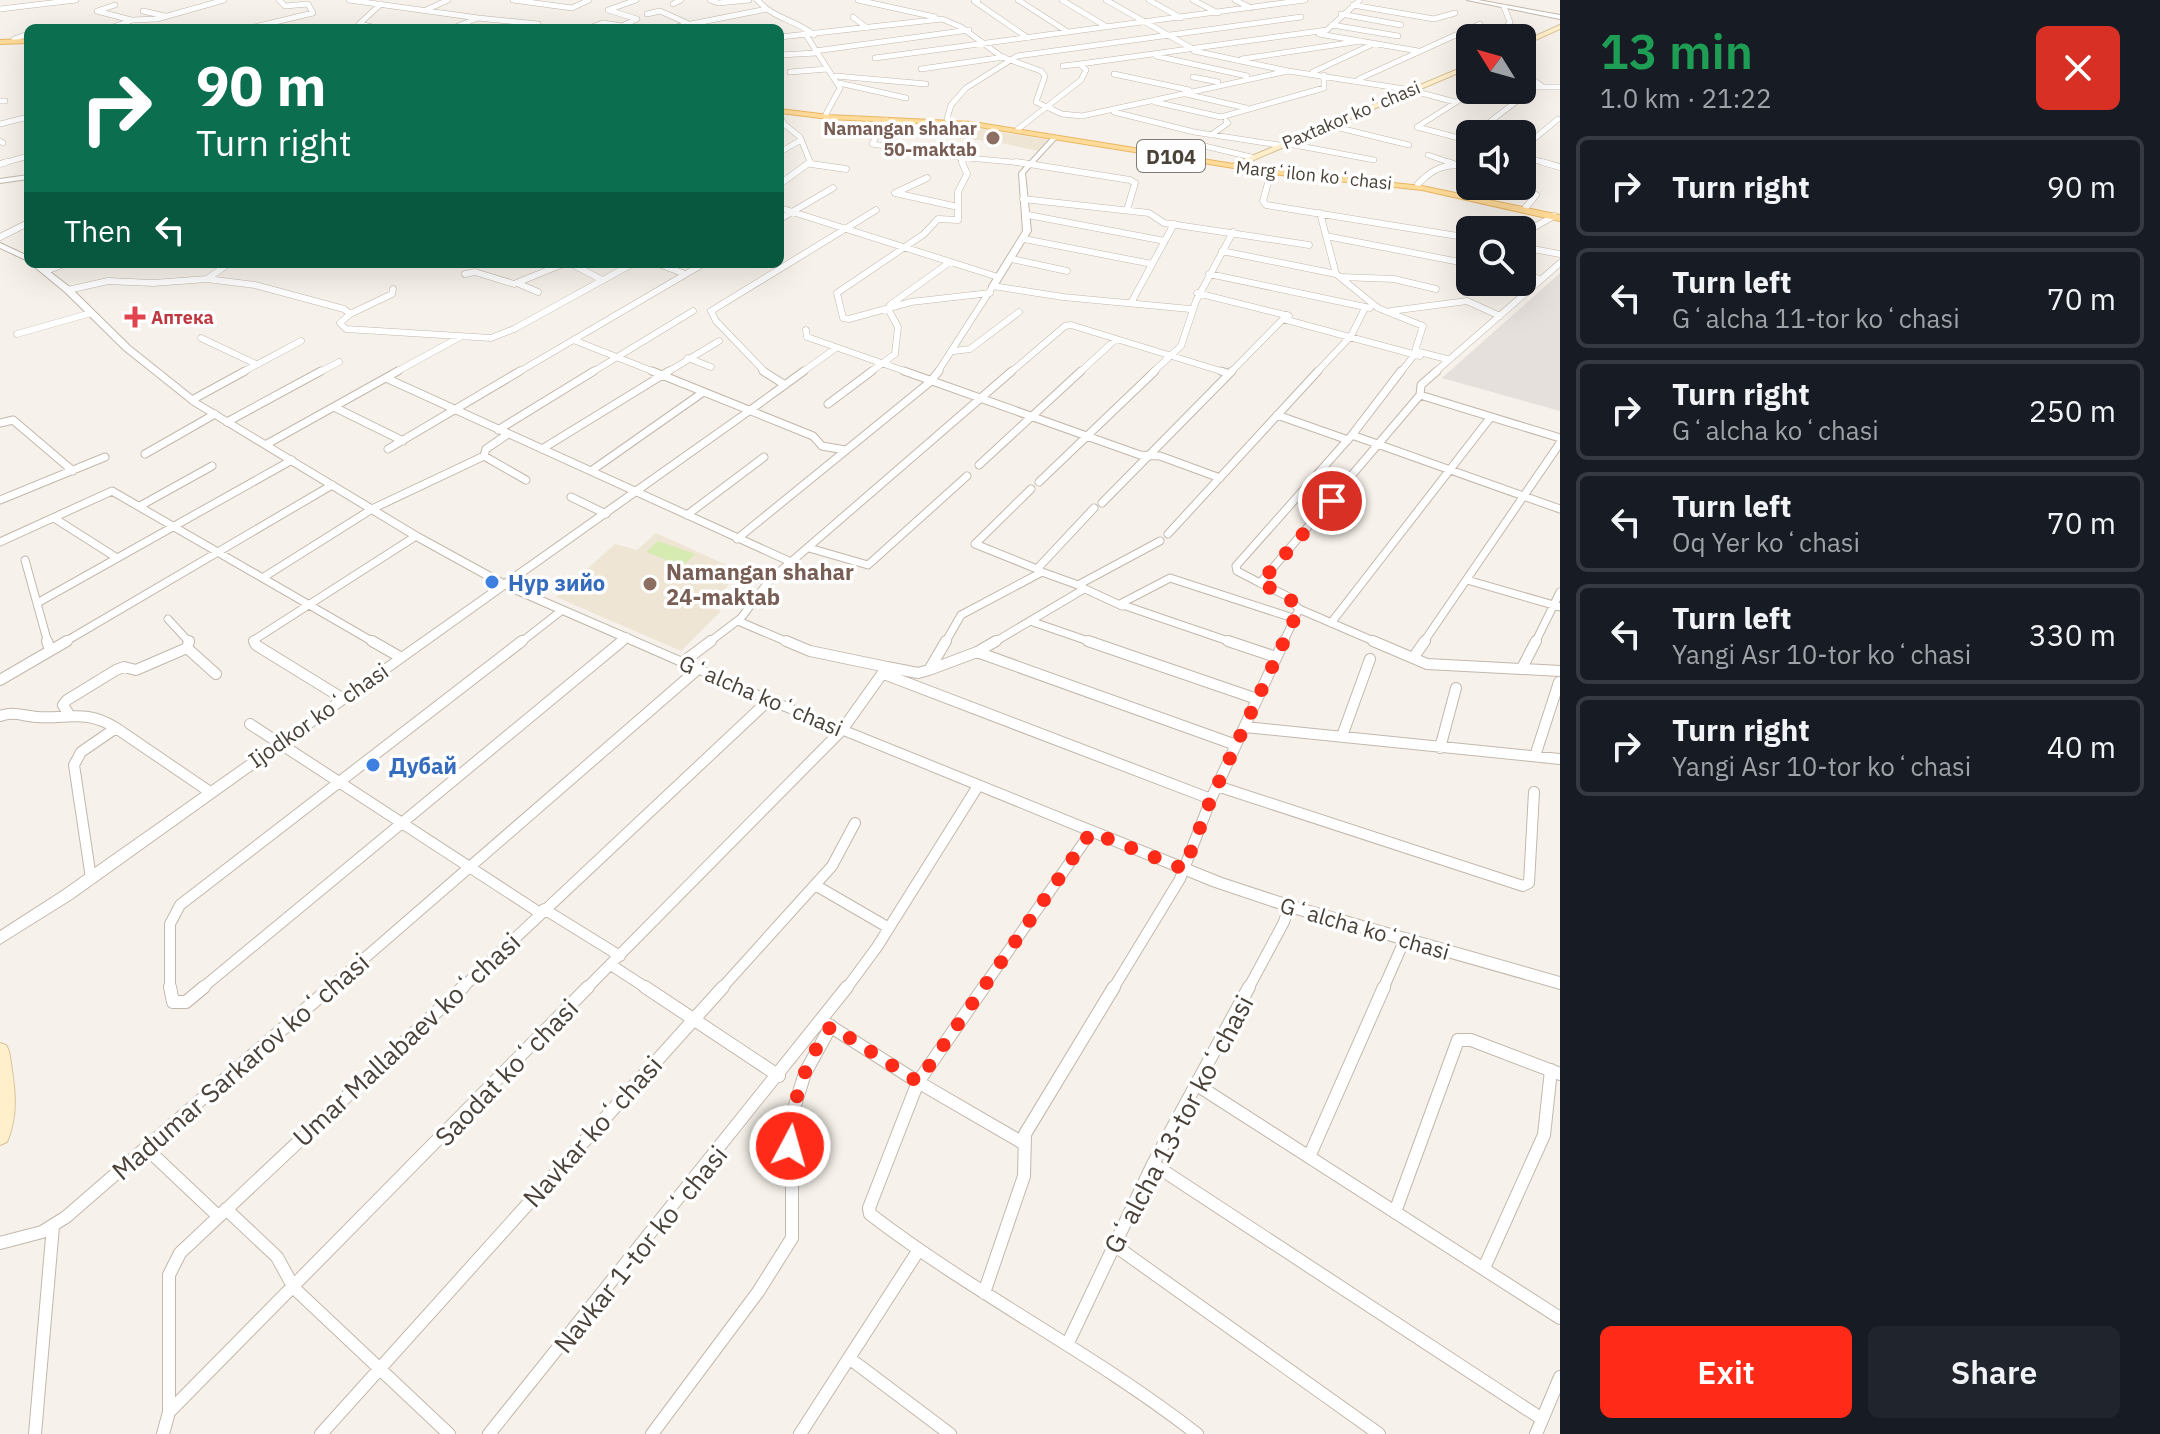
<!DOCTYPE html>
<html lang="en">
<head>
<meta charset="utf-8">
<style>
	:root { --surface:#171b24; --page:#20242c; --text:#f1f3f6; --muted:#9ea1a6; --line:#363941; --accent:#ff2a18 }
	body { margin:0; font-family:"IBM Plex Sans",sans-serif; background:var(--page); color:var(--text); height:100vh; display:flex; flex-direction:column; font-size:30px; white-space:nowrap }
	* { box-sizing:border-box; margin:0 }
	p { font-size:26px; color:var(--muted) }
	.icon { flex:none; width:44px; height:44px; fill:none; stroke:currentColor; stroke-width:2; stroke-linecap:round; stroke-linejoin:round }
	.map { position:relative; flex:1; overflow:hidden }
	.side { display:flex; flex-direction:column; background:var(--surface); width:600px }
	.side>* { flex:none }
	.top-card { position:absolute; left:24px; top:24px; width:760px; height:244px; border-radius:12px; box-shadow:0 8px 32px #0002; background:#0b6e4f; color:#fff; overflow:hidden }
	.needle { width:52px; rotate:307deg }
	.fabs { position:absolute; left:1456px; top:24px; display:grid; gap:16px }
	.fabs a { display:grid; place-items:center; width:80px; height:80px; border-radius:12px; background:var(--surface); box-shadow:0 8px 32px #0002; font-size:40px }
	.pin { position:absolute; display:grid; place-items:center; width:68px; height:68px; color:#fff; margin:-34px; border:4px solid #fff; border-radius:50%; box-shadow:0 2px 8px #0007 }
	.me { position:absolute; width:88px; margin:-44px; rotate:6deg; stroke-linejoin:round; filter:drop-shadow(0 0 6px #0008) }
	.turn { display:flex; align-items:center; gap:28px; height:168px; padding:0 40px; font-size:36px }
	.turn .icon { width:104px; height:104px; stroke-width:2.5 }
	.turn b { display:block; font-size:56px; line-height:68px }
	.then { display:flex; align-items:center; height:76px; padding:0 40px; background:#0003; gap:16px; font-size:30px }
	.round { display:grid; place-items:center; flex:none; width:84px; height:84px; border-radius:12px; background:var(--page) }
	.head { display:flex; align-items:center; justify-content:space-between; height:136px; padding:0 40px }
	h1 { font-size:48px; font-weight:600; line-height:60px; color:#1e9e55 }
	.primary-button { display:flex; gap:16px; margin-top:auto; padding:16px 40px }
	.primary-button a { flex:1; height:92px; border-radius:12px; background:var(--accent); color:#fff; font-size:32px; font-weight:600; line-height:92px; text-align:center }
	.primary-button a+a { background:var(--page); color:var(--text) }
	ul { padding:0; list-style:none }
	li { display:flex; align-items:center; gap:24px; height:100px; margin:0 16px 12px; padding:0 24px; border:4px solid var(--line); border-radius:12px }
	li div { flex:1 }
	li b { display:block; font-size:30px }
	li em { font-style:normal }
	main { display:flex; flex:1; min-height:0 }
	.map>svg:first-child { display:block }
	.industrial { fill:#e5e0db }
	.education { fill:#efe5d4 }
	.green { fill:#d5ebb2 }
	.lines { fill:none; stroke-linecap:round; stroke-linejoin:round }
	.minor-far4-casing { stroke:#c2b8ac; stroke-width:6 }
	.minor-far3-casing { stroke:#c2b8ac; stroke-width:7 }
	.minor-far2-casing { stroke:#c2b8ac; stroke-width:9 }
	.minor-far1-casing { stroke:#c2b8ac; stroke-width:12 }
	.minor-casing { stroke:#c2b8ac; stroke-width:14 }
	.tertiary-casing { stroke:#c2b8ac; stroke-width:2 }
	.secondary-casing { stroke:#d7c299; stroke-width:2 }
	.primary-casing { stroke:#e9b765; stroke-width:2 }
	.minor-far4 { stroke:#fff; stroke-width:5 }
	.minor-far3 { stroke:#fff; stroke-width:6 }
	.minor-far2 { stroke:#fff; stroke-width:7 }
	.minor-far1 { stroke:#fff; stroke-width:10 }
	.minor { stroke:#fff; stroke-width:12 }
	.tertiary { fill:#fff; fill-rule:evenodd }
	.secondary { fill:#ffefcb; fill-rule:evenodd }
	.primary { fill:#ffdb9a; fill-rule:evenodd }
	.route { stroke:#ff2a18; stroke-width:14; stroke-dasharray:0 25.2 }
	.education-dot { fill:#8d6e63; stroke:#fff; stroke-width:3 }
	.health-dot { fill:#e0444e; stroke:#fff; stroke-width:3 }
	.shop-dot { fill:#3f7fe0; stroke:#fff; stroke-width:3 }
	.labels { text-anchor:middle; dominant-baseline:central; stroke-width:7; stroke-linejoin:round; paint-order:stroke }
	.far-street-label { font-size:18px; fill:#4a4238; stroke:#fff }
	.far-education-label { font-size:18px; font-weight:bold; fill:#785e54; stroke:#fff; text-anchor:end }
	.far-health-label { font-size:18px; font-weight:bold; fill:#be3a42; stroke:#fff; text-anchor:start }
	.shield { fill:#fff; stroke:#807b74; stroke-width:2 }
	.shield-label { font-size:20px; font-weight:bold; fill:#4a4238 }
	.education-label { font-size:22px; font-weight:bold; fill:#785e54; stroke:#fff; text-anchor:start }
	.shop-label { font-size:22px; font-weight:bold; fill:#366cbe; stroke:#fff; text-anchor:start }
	.street-label { font-size:22px; fill:#4a4238; stroke:#fff }
	.near-street-label { font-size:26px; fill:#4a4238; stroke:#fff }
</style>
</head>
<body>
<main>
<div class="map">
<svg width="1560" height="1434" viewBox="0 0 1560 1434">
	<rect width="100%" height="100%" fill="#f6f1ea"/>
	<!-- industrial -->
	<path class="industrial" d="M1560 273V411L1442 378Z"/>
	<!-- education -->
	<path class="education" d="M935 126H962L1050 140 1039 151 991 141 930 137Z
		M656 533 740 571 710 607 721 611 681 651 556 597 615 544 637 550Z"/>
	<!-- green -->
	<path class="green" d="M658 541 695 554 683 566 646 552Z"/>
	<g class="lines">
		<!-- minor-far4 casing -->
		<g class="minor-far4-casing">
			<path id="minor-far4" d="M349 0 478 18 453 28
				M513 0 572 8 589 0
				M710 0 718 3 749 0
				M858 0 935 17
				M978 0 974 1 1028 38
				M1018 0 1068 32
				M1062 0 1107 27
				M1106 0 1193 49
				M1149 0 1181 18
				M1193 0 1218 13
				M1235 0 1251 8
				M673 4 681 0
				M115 5 97 11 131 20
				M1353 5 1434 19 1455 13
				M1504 7 1510 22 1508 25
				M0 9 76 0
				M767 9C782 20 800 23 814 35
				M426 10 448 0
				M143 11 165 16
				M647 14 660 11 689 24
				M1341 14 1401 25
				M853 17 867 28
				M478 18 538 24 531 28
				M1332 25 1398 36
				M110 28 133 20 157 19 224 0
				M250 28 313 13 308 4 285 6 279 0
				M377 28 359 24 381 4
				M589 28 603 23 622 26
				M629 28 622 26 637 19 608 10 636 0
				M671 28 767 9 757 0
				M1463 31 1490 38
				M1319 34 1418 51
				M806 35 840 88 826 114
				M780 37 942 19 961 27 1002 57 1041 71 1045 76 1036 102 1062 114 1082 116 1288 71
				M14 39 28 34
				M815 51 969 30
				M1194 51 1288 71 1411 90
				M780 55 816 53
				M1156 56 1247 76
				M875 58 1305 0
				M1242 59 1361 41
				M1063 66 1080 64
				M921 69 1004 57
				M790 72 827 69
				M1313 72 1375 43
				M1522 72 1543 87
				M1114 74 1189 90
				M836 76 926 84
				M1193 77 1218 82
				M1359 79 1480 24
				M839 83 906 98
				M1522 87H1560
				M1410 90 1455 102
				M1186 94 1246 108
				M0 101H5
				M1155 102 1221 117 1324 88V75
				M1114 112 1194 132 1279 145
				M780 116 784 124 800 137 811 164
				M947 119 951 105 966 88 1017 56 1301 17
				M886 120 872 144 957 157 1034 164
				M0 124 28 117
				M1327 125 1409 145
				M1417 127 1469 94 1483 90
				M1417 127 1470 141
				M1018 129 1081 80 1086 70 1080 64 1327 30 1360 0
				M1474 134 1535 87
				M1211 135 1228 123 1226 121
				M0 141 3 143
				M1284 143 1374 160
				M1196 144 1251 157
				M1522 149 1558 119
				M780 152 801 140
				M1428 155 1454 164
				M1522 156 1549 164
				M960 157 963 164
				M0 164 28 156"/>
		</g>
		<!-- minor-far3 casing -->
		<g class="minor-far3-casing">
			<path id="minor-far3" d="M962 162 967 174 958 192V220L938 219 924 234 837 293 843 318 849 319 911 302 990 293
				M1016 162 1130 180 1135 183 1127 210
				M1448 162 1454 164
				M1542 162 1560 167
				M0 164 7 162
				M811 164 846 169
				M1271 172 1263 201 1266 205 1470 238
				M927 178 895 193 958 207
				M780 184 810 162
				M1418 184C1434 167 1447 163 1470 166
				M1023 199 1149 213 1164 223 1309 245
				M1526 207 1536 195
				M780 208 998 277
				M1320 213 1336 274
				M1028 215 1165 241
				M780 219 833 188
				M1522 234 1554 216
				M1326 236 1470 264
				M0 237 28 223
				M1024 239 1152 264
				M1522 247 1560 254
				M1222 251 1336 274 1378 308 1423 326 1415 351 1447 359
				M1012 259 1067 271
				M572 264 602 280
				M659 264 685 274
				M46 271 64 264
				M465 274 475 272 514 284 563 264
				M1209 274 1370 308
				M1522 275 1540 279
				M1341 277 1394 279 1436 289
				M207 279 228 264
				M517 283 538 292
				M68 290 108 281 153 283 207 279 255 285 344 309 350 314 340 323 346 329 491 338 514 329 632 264
				M1197 293 1289 316
				M1131 303 1174 224
				M1391 311 1467 301 1500 316
				M350 314 392 294 393 289
				M1283 319 1420 356
				M806 330 807 337 910 373
				M17 334 91 313
				M201 338 256 364
				M576 341 657 373
				M954 351 970 349 1019 312
				M688 358 711 367
				M241 373 301 341
				M318 373 339 362
				M394 373 460 337
				M517 373 703 264
				M591 373 693 311
				M666 373 719 341
				M766 373 716 321 711 311 876 210
				M801 373 836 348
				M869 373 895 354 898 327 888 309 890 305 950 262
				M937 373 993 286 1063 297 1190 309
				M1010 373 1065 326 1071 325 1227 373
				M1079 373 1116 339
				M1152 373 1181 346 1196 301 1233 232
				M1230 373 1287 315
				M1316 373 1351 336 1365 308
				M1400 373 1415 354
				M1434 373 1560 263"/>
		</g>
		<!-- minor-far2 casing -->
		<g class="minor-far2-casing">
			<path id="minor-far2" d="M652 371 813 436 822 446 845 450
				M763 371 785 385
				M904 371 1140 455 1160 456 1220 478
				M1221 371 1229 374
				M386 378 791 562
				M1420 395 1560 438
				M192 400 245 371
				M828 404 872 371
				M334 407 403 441
				M749 411 804 371
				M1277 415 1348 440
				M227 422 321 371
				M0 423 13 420 73 471
				M498 430 594 371
				M1352 435 1560 509
				M267 444 398 371
				M388 449 520 371
				M542 449 669 371
				M145 454 215 414
				M484 456 486 449 508 434
				M979 465 1081 371
				M591 471 702 393
				M1039 482 1155 371
				M1031 489 975 544 1037 569
				M571 497 606 514
				M0 500 105 457
				M1102 503 1232 371
				M140 506 212 466
				M687 515 764 457
				M54 518 117 558
				M1168 534 1318 371
				M737 539 930 382 939 371
				M0 542 112 491 375 643
				M809 548 868 565 967 476
				M25 560 48 643
				M1042 572 1078 585 1160 541
				M264 577 372 509 484 456 526 480
				M1467 580 1560 607
				M1260 583 1237 571 1236 566 1352 435 1401 371
				M1081 587 1122 606
				M39 602 292 460
				M168 619 190 643
				M738 621 790 643
				M1033 622 1094 643
				M1331 623 1490 418
				M63 643 332 485
				M255 643 254 640 416 536
				M520 643 561 611
				M620 643 627 637
				M708 643 741 618 769 581 1012 371
				M945 643 961 615 1042 572 1037 569 1094 508
				M993 643 1084 589
				M1234 643 1120 604 1170 578 1293 618
				M1283 643 1299 609
				M1378 643 1299 609 1287 596 1260 583 1420 395 1421 385 1437 371
				M1423 643 1560 443
				M1535 643 1560 592"/>
		</g>
		<!-- minor-far1 casing -->
		<g class="minor-far1-casing">
			<path id="minor-far1" d="M47 641 50 650
				M254 641 256 645 342 698
				M372 641 400 657
				M786 641 810 651 887 667
				M1088 641 1257 699
				M1228 641 1276 657
				M1373 641 1427 664 1560 671
				M187 648 189 641
				M977 652 1236 745
				M1413 658 1425 641
				M683 662 711 641
				M1522 668 1536 641
				M929 670 977 652 996 641
				M884 674 1211 799
				M0 680 67 641
				M68 713 63 705 67 700 116 670 124 667 136 670 187 648 216 674
				M0 716C14 711 22 716 37 717 68 719 86 709 116 728
				M250 724 540 913
				M1245 727 1560 759
				M1342 736 1370 659
				M1440 748 1456 688
				M1535 756 1559 682
				M1217 786 1523 886 1529 883 1534 792
				M91 878 74 765 81 752 116 728 210 792
				M815 885 889 928
				M544 909 620 956
				M611 965 648 989
				M170 989V924L180 905 522 641
				M201 989 622 641
				M329 989 698 669
				M461 989 769 700
				M586 989 842 730 887 667 918 673 929 670 946 641
				M721 989 832 866 855 823
				M846 989 877 947 978 786
				M982 989 1091 832
				M1113 989 1180 879 1211 799 1284 641
				M1248 989 1284 922 1289 906
				M1383 989 1405 939"/>
		</g>
		<!-- minor casing -->
		<g class="minor-casing">
			<path id="minor" d="M170 987 173 1002H186L204 987
				M645 987 779 1076
				M984 987 918 1082 1023 1143
				M822 1021 918 1082 869 1208 870 1214C974 1294 1093 1353 1197 1434
				M1197 1085 1560 1318
				M146 1148 218 1216
				M1309 1157 1384 987
				M1153 1164 1542 1419
				M226 1209 277 1257 294 1288 449 1434
				M1395 1212 1458 1040H1471L1560 1074
				M0 1243 42 1232 66 1217 331 987
				M1114 1245 1379 1434
				M1484 1268 1544 1135 1551 1070
				M984 1293 1024 1176 1025 1134 1114 987
				M1068 1343 1153 1164 1249 987
				M849 1358 950 1434
				M169 1412 588 987
				M35 1434 53 1226
				M163 1434 169 1412V1275L180 1253 463 987
				M321 1434 723 987
				M489 1434 847 987
				M652 1434 758 1292 792 1238V1115L805 1073 831 1026
				M800 1434 918 1251
				M1536 1434 1560 1377"/>
		</g>
		<!-- tertiary casing -->
		<g class="tertiary-casing">
			<path id="tertiary" d="M1467 0H1478L1560 15V19Z
				M1053 136 1058 137 1025 173 1031 231 996 288H990L989 286 1023 231 1019 173Z
				M28 175V179L0 183V179Z
				M0 243 28 256V261L0 248Z
				M31 264H40L71 288 130 346 199 401 420 534 504 580 746 409H752V413L512 584 773 697 1222 878 1289 900 1560 977V989L1289 912 1212 886 765 703 505 589 72 899 0 944V931L62 891 497 585 412 538 193 405 124 350 65 292Z"/>
		</g>
		<!-- secondary casing -->
		<g class="secondary-casing">
			<path id="secondary" d="M1560 25V29L1522 46V42Z
				M1470 64V68L1235 168 1228 166Z
				M0 1043 6 1045 9 1051C14 1082 20 1112 7 1142L0 1145Z"/>
		</g>
		<!-- primary casing -->
		<g class="primary-casing">
			<path id="primary" d="M28 39V43L0 44V40Z
				M780 109 829 115 973 122 1271 170 1422 186 1560 215V221L1422 190 1271 174 973 126 829 119 780 113Z"/>
		</g>
		<!-- minor-far4 -->
		<use href="#minor-far4" class="minor-far4"/>
		<!-- minor-far3 -->
		<use href="#minor-far3" class="minor-far3"/>
		<!-- minor-far2 -->
		<use href="#minor-far2" class="minor-far2"/>
		<!-- minor-far1 -->
		<use href="#minor-far1" class="minor-far1"/>
		<!-- minor -->
		<use href="#minor" class="minor"/>
		<!-- tertiary -->
		<use href="#tertiary" class="tertiary"/>
		<!-- secondary -->
		<use href="#secondary" class="secondary"/>
		<!-- primary -->
		<use href="#primary" class="primary"/>
	</g>
	<g class="lines">
		<!-- route -->
		<path class="route" d="M790 1146C791 1103 805 1061 831 1026L918 1082 1091 832 1184 869 1211 799 1299 609 1287 596 1260 583 1332 501"/>
	</g>
	<!-- markers -->
	<g class="education-dot">
		<circle cx="993" cy="138" r="8"/>
		<circle cx="650" cy="584" r="8"/>
	</g>
	<path class="health-dot" d="M131 305h8v8h8v8h-8v8h-8v-8h-8v-8h8z"/>
	<g class="shop-dot">
		<circle cx="492" cy="582" r="8"/>
		<circle cx="373" cy="765" r="8"/>
	</g>
	<g class="labels">
		<!-- far-street labels -->
		<g class="far-street-label">
			<text transform="translate(1351 115) rotate(-23)">Paxtakor koʻchasi</text>
			<text transform="translate(1314 175) rotate(6)">Margʻilon koʻchasi</text>
		</g>
		<!-- far-education labels -->
		<g class="far-education-label">
			<text x="977" y="128">Namangan shahar<tspan x="977" dy="21">50-maktab</tspan></text>
		</g>
		<!-- far-health labels -->
		<g class="far-health-label">
			<text x="151" y="317">Аптека</text>
		</g>
		<!-- shield labels -->
		<rect class="shield" x="1137" y="140" width="68" height="32" rx="6"/>
		<g class="shield-label">
			<text x="1171" y="156">D104</text>
		</g>
		<!-- education labels -->
		<g class="education-label">
			<text x="666" y="571">Namangan shahar<tspan x="666" dy="25">24-maktab</tspan></text>
		</g>
		<!-- shop labels -->
		<g class="shop-label">
			<text x="508" y="582">Нур зийо</text>
			<text x="389" y="765">Дубай</text>
		</g>
		<!-- street labels -->
		<g class="street-label">
			<text transform="translate(761 695) rotate(23)">Gʻalcha koʻchasi</text>
			<text transform="translate(318 715) rotate(-35)">Ijodkor koʻchasi</text>
			<text transform="translate(1365 928) rotate(16)">Gʻalcha koʻchasi</text>
		</g>
		<!-- near-street labels -->
		<g class="near-street-label">
			<text transform="translate(406 1039) rotate(-43)">Umar Mallabaev koʻchasi</text>
			<text transform="translate(240 1066) rotate(-41)">Madumar Sarkarov koʻchasi</text>
			<text transform="translate(506 1072) rotate(-46)">Saodat koʻchasi</text>
			<text transform="translate(1178 1124) rotate(-62)">Gʻalcha 13-tor koʻchasi</text>
			<text transform="translate(592 1131) rotate(-48)">Navkar koʻchasi</text>
			<text transform="translate(640 1249) rotate(-51)">Navkar 1-tor koʻchasi</text>
		</g>
	</g>
</svg>
<div class="fabs">
<a><svg class="needle" viewBox="-14 -14 28 28"><path d="M0-13l5 13h-10z" fill="#e53935"/><path d="M0 13l5-13h-10z" fill="#9ea1a6"/></svg></a>
<a><svg class="icon" aria-label="sound" viewBox="0 0 24 24"><path d="M4 9h4l5-4v14l-5-4H4zM17 9q2 3 0 6"/></svg></a>
<a><svg class="icon" aria-label="search" viewBox="0 0 24 24"><circle cx="10" cy="10" r="6"/><path d="M15 15l6 6"/></svg></a>
</div>
<div class="pin" style="left:1332px;top:501px;background:#d93025"><svg class="icon" aria-label="arrive" viewBox="0 0 24 24"><path d="M6 21V4h12l-3 4 3 4H6"/></svg></div>
<svg class="me" style="left:790px;top:1146px" viewBox="-20 -20 40 40"><circle r="17" fill="#ff2a18" stroke="#fff" stroke-width="3"/><path d="M0-11L8 9 0 5-8 9z" fill="#fff"/></svg>
<div class="top-card">
<div class="turn"><svg class="icon" aria-label="right" viewBox="0 0 24 24"><path d="M7 20v-9h11M14 6l5 5-5 5"/></svg><div><b>90 m</b>Turn right</div></div>
<div class="then">Then<svg class="icon" aria-label="left" viewBox="0 0 24 24"><path d="M17 20v-9H6M10 6l-5 5 5 5"/></svg></div>
</div>
</div>
<section class="side">
<div class="head"><div><h1>13 min</h1><p>1.0 km · 21:22</p></div><a class="round" style="background:#d93025;color:#fff"><svg class="icon" aria-label="close" viewBox="0 0 24 24"><path d="M6 6l12 12M18 6L6 18"/></svg></a></div>
<ul>
<li><svg class="icon" aria-label="right" viewBox="0 0 24 24"><path d="M7 20v-9h11M14 6l5 5-5 5"/></svg><div><b>Turn right</b></div><em>90 m</em></li>
<li><svg class="icon" aria-label="left" viewBox="0 0 24 24"><path d="M17 20v-9H6M10 6l-5 5 5 5"/></svg><div><b>Turn left</b><p>Gʻalcha 11-tor koʻchasi</p></div><em>70 m</em></li>
<li><svg class="icon" aria-label="right" viewBox="0 0 24 24"><path d="M7 20v-9h11M14 6l5 5-5 5"/></svg><div><b>Turn right</b><p>Gʻalcha koʻchasi</p></div><em>250 m</em></li>
<li><svg class="icon" aria-label="left" viewBox="0 0 24 24"><path d="M17 20v-9H6M10 6l-5 5 5 5"/></svg><div><b>Turn left</b><p>Oq Yer koʻchasi</p></div><em>70 m</em></li>
<li><svg class="icon" aria-label="left" viewBox="0 0 24 24"><path d="M17 20v-9H6M10 6l-5 5 5 5"/></svg><div><b>Turn left</b><p>Yangi Asr 10-tor koʻchasi</p></div><em>330 m</em></li>
<li><svg class="icon" aria-label="right" viewBox="0 0 24 24"><path d="M7 20v-9h11M14 6l5 5-5 5"/></svg><div><b>Turn right</b><p>Yangi Asr 10-tor koʻchasi</p></div><em>40 m</em></li>
</ul>
<div class="primary-button"><a>Exit</a><a>Share</a></div>
</section>
</main>
</body>
</html>
